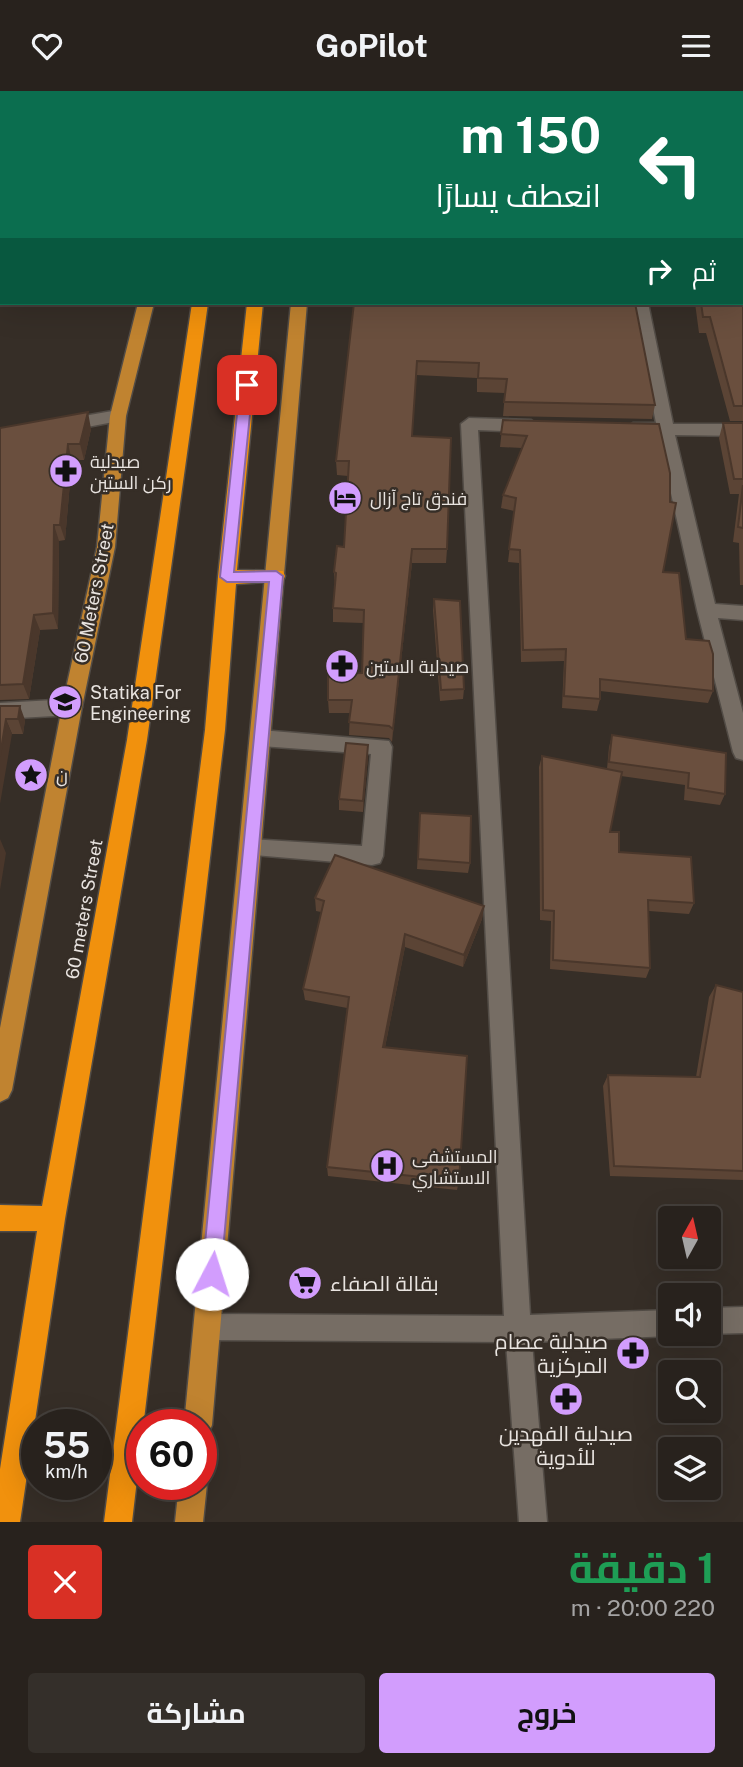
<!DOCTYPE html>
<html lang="ar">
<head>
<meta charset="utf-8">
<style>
	:root { --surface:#28221d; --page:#342f2a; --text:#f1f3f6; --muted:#a5a4a4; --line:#443f3b; --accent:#d29dfd }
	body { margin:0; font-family:"Public Sans",Cairo,sans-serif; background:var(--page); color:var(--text); direction:rtl; height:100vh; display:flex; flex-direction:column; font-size:26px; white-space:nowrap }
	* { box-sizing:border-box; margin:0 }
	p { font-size:23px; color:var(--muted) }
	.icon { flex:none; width:38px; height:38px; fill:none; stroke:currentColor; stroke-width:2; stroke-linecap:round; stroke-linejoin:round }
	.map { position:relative; height:1431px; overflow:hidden; direction:ltr }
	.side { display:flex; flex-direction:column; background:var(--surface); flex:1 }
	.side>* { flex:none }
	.hud { position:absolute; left:0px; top:0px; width:744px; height:214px; box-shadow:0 7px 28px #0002,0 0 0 2px var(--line); direction:rtl; background:#0b6e4f; color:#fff; overflow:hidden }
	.needle { width:46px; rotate:8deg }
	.controls { position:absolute; left:658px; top:1115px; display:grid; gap:14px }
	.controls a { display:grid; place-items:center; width:63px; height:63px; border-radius:7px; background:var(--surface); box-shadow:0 7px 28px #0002,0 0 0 2px var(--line); font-size:35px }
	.speed { position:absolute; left:21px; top:1318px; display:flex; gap:14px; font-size:35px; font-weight:700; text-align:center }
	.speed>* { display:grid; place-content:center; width:91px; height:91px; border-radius:50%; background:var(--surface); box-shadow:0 7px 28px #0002,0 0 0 2px var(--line); line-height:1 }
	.speed small { font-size:18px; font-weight:400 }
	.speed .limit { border:10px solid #d22; background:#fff; color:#111 }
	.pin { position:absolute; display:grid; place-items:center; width:60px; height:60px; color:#fff; margin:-30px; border-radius:14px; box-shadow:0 4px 10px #0006 }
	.me { position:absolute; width:77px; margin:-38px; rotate:5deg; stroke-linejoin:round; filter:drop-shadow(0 0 5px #0008) }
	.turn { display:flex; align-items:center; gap:24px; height:147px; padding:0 28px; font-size:32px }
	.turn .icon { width:91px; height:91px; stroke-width:2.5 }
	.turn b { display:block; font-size:49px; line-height:60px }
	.then { display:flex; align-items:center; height:66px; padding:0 28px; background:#0003; gap:14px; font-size:26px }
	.round { display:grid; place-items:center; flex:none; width:74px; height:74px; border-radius:7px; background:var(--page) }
	.summary { display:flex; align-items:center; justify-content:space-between; height:119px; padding:0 28px }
	h1 { font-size:42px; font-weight:700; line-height:52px; color:#1e9e55 }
	.primary-button { display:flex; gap:14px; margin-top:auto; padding:14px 28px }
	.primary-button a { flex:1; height:80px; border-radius:7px; background:var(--accent); color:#111; font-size:28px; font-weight:700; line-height:80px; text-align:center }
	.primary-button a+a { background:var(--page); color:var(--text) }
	header { display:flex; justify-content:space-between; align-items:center; height:91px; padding:0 28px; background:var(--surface); font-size:32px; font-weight:700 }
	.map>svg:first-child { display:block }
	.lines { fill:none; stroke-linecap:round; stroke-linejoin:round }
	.minor-casing { stroke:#524c46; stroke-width:3 }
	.major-casing { stroke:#524c46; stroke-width:3 }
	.highway-casing { stroke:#524c46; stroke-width:3 }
	.minor { fill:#766d64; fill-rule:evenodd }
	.major { fill:#c08330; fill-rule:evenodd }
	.highway { fill:#f1910d; fill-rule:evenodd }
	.wall { fill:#5b4435 }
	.shaded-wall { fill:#4a372b }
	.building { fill:#6a4f3e; stroke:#4a372b; stroke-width:2 }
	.route { fill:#d29dfd; stroke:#8866a4; stroke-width:2 }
	.labels { text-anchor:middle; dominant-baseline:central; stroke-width:5; stroke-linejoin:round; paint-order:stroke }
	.poi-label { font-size:18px; fill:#e9e4e0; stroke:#362e27; text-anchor:start }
	.street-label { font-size:18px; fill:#e9e4e0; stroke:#362e27 }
	.near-poi-label { font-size:21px; fill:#e9e4e0; stroke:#362e27; text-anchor:start }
</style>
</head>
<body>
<header><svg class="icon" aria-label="menu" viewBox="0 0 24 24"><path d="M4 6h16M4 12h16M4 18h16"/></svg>GoPilot<svg class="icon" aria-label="heart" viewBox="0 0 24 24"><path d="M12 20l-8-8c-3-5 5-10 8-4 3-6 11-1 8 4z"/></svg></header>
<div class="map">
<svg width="743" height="1431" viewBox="0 0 743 1431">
	<rect width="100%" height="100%" fill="#362e27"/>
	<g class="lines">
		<!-- minor casing -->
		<g class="minor-casing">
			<path id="minor" d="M485 0H499V2H485Z
				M742 43H743V51H742Z
				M0 168H2V178H0Z
				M742 179H743V189H742Z
				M632 212H648L673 333H743V345L675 344 715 513 743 515V529L718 527 743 622V669L736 667 733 661 697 519 658 344H633L624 338 633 332H656Z
				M118 319 124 321 126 325 124 329 61 341 53 335 61 329Z
				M469 327 531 329 539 335 531 341 478 339 530 1224 670 1219V1242H677L670 1245 532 1251 547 1431H519L506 1251 207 1249 198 1245 194 1236 198 1227 207 1223 504 1225 461 333Z
				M72 608 79 610 82 616 79 622 72 624 0 628V612Z
				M261 639 389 650 392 656 383 765 380 772 372 774 243 763 240 757 243 751 251 748 362 755 371 663 261 655 254 653 251 647 254 641Z
				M743 1216V1242L709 1243 707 1242 709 1217Z"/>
		</g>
		<!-- major casing -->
		<g class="major-casing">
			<path id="major" d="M184 0H198L183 2Z
				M313 0H327V2H313Z
				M138 212H154L126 325 115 456 82 616 12 999 8 1007 0 1011V937L62 616 97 456 110 325Z
				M291 212H307L212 1334 208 1344 201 1346V1334H184Z
				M201 1382 207 1393 203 1431H175L179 1393H201Z"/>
		</g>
		<!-- highway casing -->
		<g class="highway-casing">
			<path id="highway" d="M229 0H243L228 2Z
				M277 0H291L276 2Z
				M192 212H208L147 649 65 1128 20 1431H0V1378L37 1140H0V1114L42 1115 127 649Z
				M247 212H263L237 479 283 480 285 485 283 490 236 493 225 639 132 1431H104L205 639 218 486Z"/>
		</g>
		<!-- minor -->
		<use href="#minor" class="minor"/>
		<!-- major -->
		<use href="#major" class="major"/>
		<!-- highway -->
		<use href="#highway" class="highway"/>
	</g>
	<!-- wall -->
	<path class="wall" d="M624 0H743V26H742V2H624Z
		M743 189V330H730L706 242H699L695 212H742Z
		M354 212 655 314 652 328 503 325 505 302 477 301V287L416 284 412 345 447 458 446 472H412L392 651 389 647 349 644 350 622H329L328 609 362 582 363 532 333 531V517L335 495 334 481 344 456 348 385 337 384 336 370Z
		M503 329 659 333 663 481 686 548 713 600 708 612 600 600V608L597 620 562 617 564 570 521 571 519 472 508 471 514 420 501 417 503 404 522 357 500 356Z
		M723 332H743V494H740L739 452 733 451 739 403H730L719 347Z
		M0 337 91 338 84 369H72L65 449 59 450 58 538 40 539 29 608 0 609Z
		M434 508 464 598 463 608 440 610 433 519Z
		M0 615 25 629 23 643H12Z
		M612 644 726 662 725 703 720 714 684 709 685 694 621 685 610 741 619 761 694 812 689 823 649 820 650 877 646 887 550 878 551 830 540 829 539 676 542 665 607 678 609 656Z
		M368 665 363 721 339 719V708Z
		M420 722 470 772 468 782 417 778Z
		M315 807 484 815 482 828 463 876 405 856 385 956 459 1090 457 1099 328 1085 327 1076 347 917 305 909 303 898 321 821 316 820Z
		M716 894 743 901V1089L610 1085 603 995 608 984 696 986 709 906Z"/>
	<!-- shaded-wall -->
	<path class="shaded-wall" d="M88 321 91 338 84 369 80 353Z
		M68 353 72 369 65 449 60 434Z
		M54 434 59 450 58 538 53 522Z
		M412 458V472L392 651 393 638Z
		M34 524 40 539 29 608 23 593Z
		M20 615 25 629 23 643 18 628Z
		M6 628 12 643 0 713V665Z
		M368 654V665L363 721V710Z
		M0 748 6 762 0 799Z
		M484 815 482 828 463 876 464 864Z
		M405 843V856L383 967V956Z"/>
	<!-- building -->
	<path class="building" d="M521 0H576V2H521Z
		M630 0H743V11H742V2H630Z
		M742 85H743V125H742Z
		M742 189H743V315H734L710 226H703L701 212H742Z
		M354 212H635L655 314 504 311 507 288 478 287 479 272 417 270 412 345 451 347 447 458H412L393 638 389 635 349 631 352 609H328V583L362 582 364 519 333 517 336 482 334 481 337 455 344 456 349 370H336Z
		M88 321 80 353H68L60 434H54L53 522 34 524 23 593 0 594V337Z
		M503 329 659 333 670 382V411L676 412 663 481 679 482 686 548 709 550 713 563V600L600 588V608L564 605 566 558 523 559 520 459 509 458 516 407 503 404 527 345 501 343Z
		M723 332H743V388H734Z
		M743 394V437L738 436Z
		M434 508 460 510 464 598 441 599Z
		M0 615H20L18 628H6L0 665Z
		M612 644 726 662 725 703 688 697 689 682 609 671Z
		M346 652 368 654 363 710 339 708Z
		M542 665 622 681 610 741H619V761L691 766 694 812 648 809 650 877 553 869 554 820 543 819Z
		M420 722 471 725 470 772 418 768Z
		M335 764 484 815 464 864 405 843 383 956 467 965 459 1090 327 1076 349 906 303 898 324 810 315 807Z
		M716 894 743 901V1080L614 1075 608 984 700 986Z"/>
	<!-- route -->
	<path class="route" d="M247 290 253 294 234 481 276 480 283 485 221 1183 219 1190 212 1193 205 1190 202 1183 269 491H227L220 486 240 294Z"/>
	<!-- icons -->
	<defs>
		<g id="pharmacy-disc" transform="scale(1.75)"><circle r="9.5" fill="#d29dfd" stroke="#362e27"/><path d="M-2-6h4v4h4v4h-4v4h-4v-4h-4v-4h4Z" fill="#111"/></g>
		<g id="hotel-disc" transform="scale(1.75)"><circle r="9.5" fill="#d29dfd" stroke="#362e27"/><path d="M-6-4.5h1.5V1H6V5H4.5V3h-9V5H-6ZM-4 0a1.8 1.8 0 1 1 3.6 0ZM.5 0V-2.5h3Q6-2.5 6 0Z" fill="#111"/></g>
		<g id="school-disc" transform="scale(1.75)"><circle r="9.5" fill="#d29dfd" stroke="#362e27"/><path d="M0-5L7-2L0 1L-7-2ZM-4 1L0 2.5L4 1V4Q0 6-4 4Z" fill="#111"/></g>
		<g id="sight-disc" transform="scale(1.75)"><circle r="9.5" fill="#d29dfd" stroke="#362e27"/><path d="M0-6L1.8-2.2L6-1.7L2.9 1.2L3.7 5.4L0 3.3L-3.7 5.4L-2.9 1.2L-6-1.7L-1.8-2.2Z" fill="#111"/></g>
		<g id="hospital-disc" transform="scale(1.75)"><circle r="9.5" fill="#d29dfd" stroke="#362e27"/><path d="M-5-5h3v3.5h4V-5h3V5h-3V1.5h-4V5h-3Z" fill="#111"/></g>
		<g id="supermarket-disc" transform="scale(1.75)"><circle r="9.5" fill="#d29dfd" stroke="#362e27"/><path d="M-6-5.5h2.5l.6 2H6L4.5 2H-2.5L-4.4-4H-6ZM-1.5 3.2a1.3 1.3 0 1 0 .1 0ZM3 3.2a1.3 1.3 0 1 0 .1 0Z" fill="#111"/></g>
	</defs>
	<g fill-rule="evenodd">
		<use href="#pharmacy-disc" x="66" y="380"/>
		<use href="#hotel-disc" x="345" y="407"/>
		<use href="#pharmacy-disc" x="342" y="575"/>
		<use href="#school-disc" x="65" y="611"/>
		<use href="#sight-disc" x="31" y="684"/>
		<use href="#hospital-disc" x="387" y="1075"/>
		<use href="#supermarket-disc" x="305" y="1192"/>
		<use href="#pharmacy-disc" x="633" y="1262"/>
		<use href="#pharmacy-disc" x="566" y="1308"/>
	</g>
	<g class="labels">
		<!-- poi labels -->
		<g class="poi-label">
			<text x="90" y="370">صيدلية<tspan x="90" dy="21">ركن الستين</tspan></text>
			<text x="370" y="407">فندق تاج آزال</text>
			<text x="366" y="575">صيدلية الستين</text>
			<text x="90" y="601">Statika For<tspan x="90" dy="21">Engineering</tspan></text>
			<text x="56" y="684">ن</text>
			<text x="412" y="1065">المستشفى<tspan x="412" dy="21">الاستشاري</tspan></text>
		</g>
		<!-- street labels -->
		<g class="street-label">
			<text transform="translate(94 502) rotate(-79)">60 Meters Street</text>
			<text transform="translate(84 818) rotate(-80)">60 meters Street</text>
		</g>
		<!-- near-poi labels -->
		<g class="near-poi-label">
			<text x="330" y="1192">بقالة الصفاء</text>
			<text x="608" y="1250" text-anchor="end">صيدلية عصام<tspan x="608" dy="24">المركزية</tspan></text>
			<text x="566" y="1342" text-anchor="middle">صيدلية الفهدين<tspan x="566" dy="24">للأدوية</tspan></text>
		</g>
	</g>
</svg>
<div class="controls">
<a><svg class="needle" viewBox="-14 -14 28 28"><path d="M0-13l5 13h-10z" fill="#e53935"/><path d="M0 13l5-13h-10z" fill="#a5a4a4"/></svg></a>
<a><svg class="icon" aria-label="sound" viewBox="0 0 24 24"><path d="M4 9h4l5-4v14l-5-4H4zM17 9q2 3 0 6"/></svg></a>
<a><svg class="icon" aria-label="search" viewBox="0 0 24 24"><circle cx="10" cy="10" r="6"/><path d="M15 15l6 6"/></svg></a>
<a><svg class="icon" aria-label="layers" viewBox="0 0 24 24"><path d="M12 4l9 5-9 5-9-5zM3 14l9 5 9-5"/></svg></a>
</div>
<div class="speed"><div>55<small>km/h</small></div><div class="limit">60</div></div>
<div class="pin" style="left:247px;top:294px;background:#d93025"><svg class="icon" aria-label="arrive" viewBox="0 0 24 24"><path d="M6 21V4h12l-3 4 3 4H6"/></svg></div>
<svg class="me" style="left:212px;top:1183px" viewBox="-20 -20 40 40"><circle r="19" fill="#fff"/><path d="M0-13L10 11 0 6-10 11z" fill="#d29dfd"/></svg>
<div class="hud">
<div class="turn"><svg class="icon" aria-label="left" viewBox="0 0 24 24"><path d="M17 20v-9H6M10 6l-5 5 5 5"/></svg><div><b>150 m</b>انعطف يسارًا</div></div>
<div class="then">ثم<svg class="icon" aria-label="right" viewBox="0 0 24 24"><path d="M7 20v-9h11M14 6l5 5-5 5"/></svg></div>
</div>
</div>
<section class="side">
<div class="summary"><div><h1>1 دقيقة</h1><p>220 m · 20:00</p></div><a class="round" style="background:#d93025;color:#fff"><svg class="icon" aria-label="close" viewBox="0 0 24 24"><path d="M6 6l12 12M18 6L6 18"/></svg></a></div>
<div class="primary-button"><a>خروج</a><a>مشاركة</a></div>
</section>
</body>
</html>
